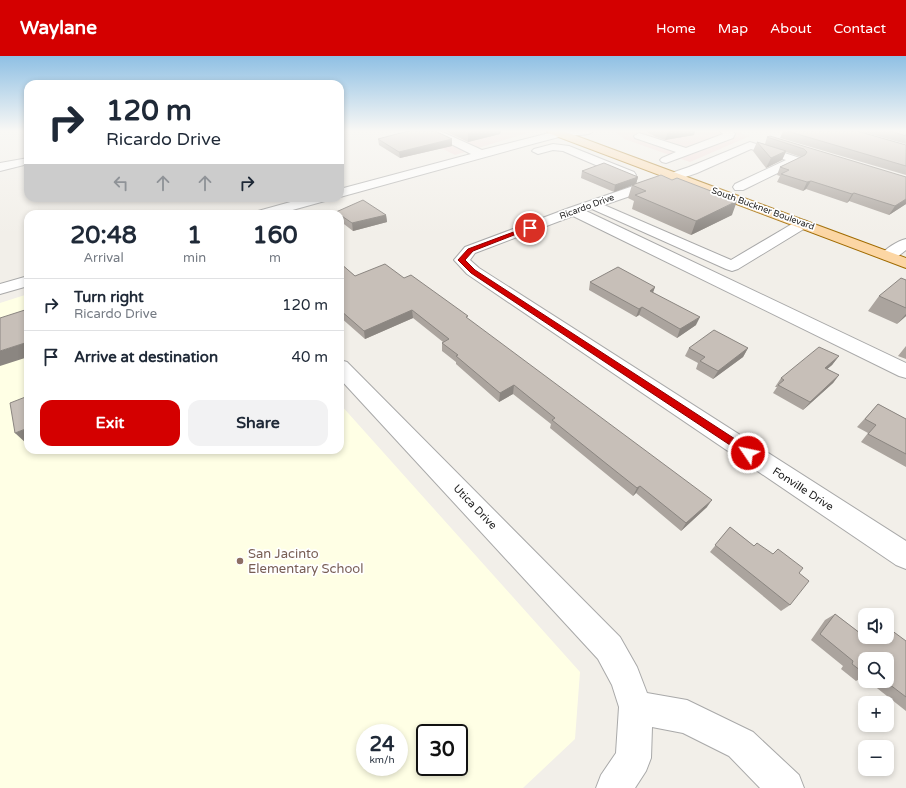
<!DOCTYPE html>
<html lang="en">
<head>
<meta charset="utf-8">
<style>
	:root { --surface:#fff; --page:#f2f2f3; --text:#1f2937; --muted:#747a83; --line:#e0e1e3; --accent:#d40000 }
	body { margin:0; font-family:"Varela Round",sans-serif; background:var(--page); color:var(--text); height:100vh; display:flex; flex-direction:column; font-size:15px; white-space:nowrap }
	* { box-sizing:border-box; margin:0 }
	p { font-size:13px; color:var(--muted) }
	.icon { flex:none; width:22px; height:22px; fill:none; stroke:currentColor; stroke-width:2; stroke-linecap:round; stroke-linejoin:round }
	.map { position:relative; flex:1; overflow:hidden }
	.drawer { position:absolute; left:24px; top:154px; width:320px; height:244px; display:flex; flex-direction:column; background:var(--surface); border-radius:12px; box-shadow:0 2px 6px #0003 }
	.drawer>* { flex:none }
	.banner { position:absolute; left:24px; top:24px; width:320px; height:122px; border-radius:12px; box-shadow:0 2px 6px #0003; background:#fff; color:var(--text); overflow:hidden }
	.controls { position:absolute; left:858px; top:552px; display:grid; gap:8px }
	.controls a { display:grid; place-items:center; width:36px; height:36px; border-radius:8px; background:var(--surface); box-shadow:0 2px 6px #0003; font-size:20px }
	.speed { position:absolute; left:356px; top:668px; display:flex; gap:8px; font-size:20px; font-weight:700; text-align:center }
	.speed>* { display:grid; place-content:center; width:52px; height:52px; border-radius:50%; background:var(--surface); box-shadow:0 2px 6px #0003; line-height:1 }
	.speed small { font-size:10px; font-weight:400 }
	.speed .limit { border:2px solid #111; border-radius:6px; background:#fff; color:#111 }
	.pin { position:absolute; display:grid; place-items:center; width:34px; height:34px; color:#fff; margin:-17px; border:2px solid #fff; border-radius:50%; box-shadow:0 1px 4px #0007 }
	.me { position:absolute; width:44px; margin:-22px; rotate:304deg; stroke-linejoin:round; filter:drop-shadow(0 0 3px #0008) }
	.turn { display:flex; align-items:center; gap:14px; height:84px; padding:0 16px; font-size:18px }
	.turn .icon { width:52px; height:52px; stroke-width:2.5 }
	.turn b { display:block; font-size:28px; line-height:34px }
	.lanes { display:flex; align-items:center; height:38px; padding:0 16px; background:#0003; justify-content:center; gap:20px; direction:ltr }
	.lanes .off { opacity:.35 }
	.eta { display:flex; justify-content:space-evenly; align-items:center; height:68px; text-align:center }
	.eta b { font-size:24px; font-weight:700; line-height:28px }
	.button { display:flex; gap:8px; margin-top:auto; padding:8px 16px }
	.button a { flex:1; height:46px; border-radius:12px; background:var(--accent); color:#fff; font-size:16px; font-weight:700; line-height:46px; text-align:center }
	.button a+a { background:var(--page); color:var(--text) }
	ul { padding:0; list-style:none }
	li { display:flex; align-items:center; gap:12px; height:52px; padding:0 16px; border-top:1px solid var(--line) }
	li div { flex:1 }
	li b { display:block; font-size:15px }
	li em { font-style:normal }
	header { display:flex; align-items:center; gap:24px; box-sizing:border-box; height:56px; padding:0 20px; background:var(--accent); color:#fff }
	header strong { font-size:19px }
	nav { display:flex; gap:22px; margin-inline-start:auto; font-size:14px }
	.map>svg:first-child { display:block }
	.commercial { fill:#f2dad9 }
	.education { fill:#ffffe5; fill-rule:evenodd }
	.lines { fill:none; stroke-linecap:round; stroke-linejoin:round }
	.minor-casing { stroke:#a9a9a9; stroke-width:2 }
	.major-casing { stroke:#a06b00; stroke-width:2 }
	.minor { fill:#fff; fill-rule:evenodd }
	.major { fill:#fcd6a4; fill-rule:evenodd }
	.wall { fill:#aba49e }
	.shaded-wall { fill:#8b8681 }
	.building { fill:#c7bfb8; stroke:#8b8681 }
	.route { fill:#d40000; stroke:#8a0000 }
	.education-dot { fill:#8d6e63; stroke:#fff; stroke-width:1.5 }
	.labels { text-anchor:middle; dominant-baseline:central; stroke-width:3.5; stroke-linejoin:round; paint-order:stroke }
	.far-street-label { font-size:9px; fill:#222; stroke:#fff }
	.street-label { font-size:11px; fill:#222; stroke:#fff }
	.near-education-label { font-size:13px; fill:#785e54; stroke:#fff; text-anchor:start }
</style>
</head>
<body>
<header>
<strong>Waylane</strong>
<nav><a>Home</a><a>Map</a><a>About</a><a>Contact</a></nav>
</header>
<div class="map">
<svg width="906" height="732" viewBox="0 0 906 732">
	<rect width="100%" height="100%" fill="#f2efe9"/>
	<!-- commercial -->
	<path class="commercial" d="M407 75H534L455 99Z
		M631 75H734L750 80 690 106 624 83 617 77Z"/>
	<!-- education -->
	<path class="education" d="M28 238V394H340V348L580 616 575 683 523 732H0V247ZM365 677H399V711H365ZM425 677H459V711H425Z"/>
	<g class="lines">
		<!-- minor casing -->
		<g class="minor-casing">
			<path id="minor" d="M425 75H440L482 94 557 75H594L589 78 559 81 536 87 340 141V133L471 98Z
				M720 75H733L735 78 733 82 666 107 662 106 660 104 662 102 676 96 635 82 634 80 639 77 686 92 723 78Z
				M750 86 800 102 802 104 800 106 743 134H735L733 131 735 128 786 104 751 93 697 117 604 149 731 204 797 165 802 164 807 165 809 168 807 171 738 213 732 215 726 213 592 153 586 155 906 307V322L899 320 573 160 475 197 470 204 479 212 906 485V513L896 509 467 218 454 204 465 191 569 152 689 111Z
				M553 88 569 90 634 116 636 119 634 122H626L563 95 553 94 538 98 532 95 534 93Z
				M28 102V108L0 115V107Z
				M305 142H327L325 145 278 158H256L258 155Z
				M906 183V194C898 200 893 206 883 203L880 200C885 193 897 185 906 183Z
				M28 220V230L0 238V228Z
				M340 304 347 306 620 581 637 611 647 637 687 644 753 676 799 719 804 732H760L729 700 683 677 652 671 651 702 646 715 635 732H596L601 719 616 697 619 651 612 629 598 603 340 323Z"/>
		</g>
		<!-- major casing -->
		<g class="major-casing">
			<path id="major" d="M547 75H563L906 202V212L548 77Z"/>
		</g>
		<!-- minor -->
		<use href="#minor" class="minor"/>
		<!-- major -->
		<use href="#major" class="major"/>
	</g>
	<!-- wall -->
	<path class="wall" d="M445 75H501L500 78 468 86Z
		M645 75H695L694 79 665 84 656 81Z
		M783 75H857L906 89V119L780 82Z
		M859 75H906V88Z
		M767 81 906 121V148L889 159 849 145 847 147 806 133 803 135 777 126 780 120 777 119 780 111 801 101 786 96 782 104 766 112 753 95 757 86 765 88Z
		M378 83 452 90 400 102 379 89Z
		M582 115 638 121 636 128 732 159 691 179 632 153 634 145 628 142 632 129 614 136 581 122Z
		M336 156 386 159 387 166 353 175 340 165V158H337Z
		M340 207 355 220 404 222 468 263 707 451 681 475 636 437 633 440 600 413 550 372 551 368 513 338 499 346 456 308V306L442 295V287L443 286 413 262 365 283 340 261Z
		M906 224V260L897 268 868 255 879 240Z
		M590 226 655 231 653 236 696 269 677 282 639 259 636 261 589 234Z
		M906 290V303L898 300Z
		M689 292H748L743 301 713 323 696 313 698 307 685 300Z
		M839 300 832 309 827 313 839 319 833 327 803 354 773 337 777 331H775L781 322Z
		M878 348 906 363V411L861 386 868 377 857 371Z
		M730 471 754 490 773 498 778 493 799 517 790 549 781 555 710 496Z
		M835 558 868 583 869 581H887L906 585V655L868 625H887L865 603V623L863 621 856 625 841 613 843 610 811 584 825 564Z"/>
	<!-- shaded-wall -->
	<path class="shaded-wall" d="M473 75H501L500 78 468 86V77Z
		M670 75H695L694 79 665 84 668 76Z
		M452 83V90L400 102 399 96Z
		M786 95 782 104 766 112 771 102Z
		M638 121 636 128 614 136 615 129Z
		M811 125 806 133 803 135 807 126Z
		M854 137 849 145 847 147 852 138Z
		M906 143V148L889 159 895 150Z
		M737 145 732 159 691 179 696 165Z
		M386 159 387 166 353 175 352 167Z
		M655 231 652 239 650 235Z
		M642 251 639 259 636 261 639 253Z
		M412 254 413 262 365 283 364 275Z
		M906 258V260L897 268Z
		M700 261 696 269 677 282 680 273Z
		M28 286V301L0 310V295Z
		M748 292 743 301 713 323 718 315Z
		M839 300 832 309 819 320 825 312Z
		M839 319 833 327 803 354 810 346Z
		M514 329 513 338 499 346 500 337Z
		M28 372V388H27L15 377Z
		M640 430 636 437 633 440 637 432Z
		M712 444 707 451 681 475 686 467Z"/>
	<!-- building -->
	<path class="building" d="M408 75H435L452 83 399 96 378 83Z
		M787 75H857L906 89V110Z
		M890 75H906V80Z
		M770 80 906 121V143L895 150 854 137 852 138 811 125 807 126 781 118 789 114 780 111 805 99 807 96 804 93 767 81Z
		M757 86 786 95 771 102Z
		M604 107 638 121 615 129 582 115Z
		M661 119 672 124 677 122 737 145 696 165 635 139 646 135 632 129Z
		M363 144 386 159 352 167 336 156Z
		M340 207 355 220 385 208 404 222 411 219 468 260 466 261 712 444 686 467 640 430 637 432 603 405 552 364 555 362 514 329 500 337 456 300 458 299 442 287 449 283 412 254 364 275 340 254Z
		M618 211 655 231 650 235 700 261 680 273 642 251 639 253 590 226Z
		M901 222 906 224V252L879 240Z
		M28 253V286L0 295V262Z
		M714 274 748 292 718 315 700 305 705 301 689 292Z
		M819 291 839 300 825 312 839 319 810 346 778 329 784 324 781 322Z
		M28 340V372L15 377 10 347Z
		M878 348 906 363V398L868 378 876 369 865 363Z
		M730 471 754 490 757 487 773 498 778 493 803 512 799 517 809 525 790 549 715 489Z
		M835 558 873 587 876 581H887V571L906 585V641L885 625H887V603H865V618L852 608 853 605 820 578Z"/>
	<!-- sky -->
	<linearGradient id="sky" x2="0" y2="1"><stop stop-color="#8fc0e4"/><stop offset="0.42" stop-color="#f9f8f5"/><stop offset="1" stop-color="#f9f8f5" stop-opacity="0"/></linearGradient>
	<rect width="906" height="178" fill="url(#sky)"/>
	<!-- route -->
	<path class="route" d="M527 171 532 172 473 195 465 204 475 214 752 394 753 397 752 399H745L471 217 458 204 468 193Z"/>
	<!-- markers -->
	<circle class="education-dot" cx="240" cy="505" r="4"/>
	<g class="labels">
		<!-- far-street labels -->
		<g class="far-street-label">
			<text transform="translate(587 151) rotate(-20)">Ricardo Drive</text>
			<text transform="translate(763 153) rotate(20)">South Buckner Boulevard</text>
		</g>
		<!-- street labels -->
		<g class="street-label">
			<text transform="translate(803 433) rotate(33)">Fonville Drive</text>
			<text transform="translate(475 451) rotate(46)">Utica Drive</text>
		</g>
		<!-- near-education labels -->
		<g class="near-education-label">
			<text x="248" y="498">San Jacinto<tspan x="248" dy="15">Elementary School</tspan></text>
		</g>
	</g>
</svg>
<div class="controls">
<a><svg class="icon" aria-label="sound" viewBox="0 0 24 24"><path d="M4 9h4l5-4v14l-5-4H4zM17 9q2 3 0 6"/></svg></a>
<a><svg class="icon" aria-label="search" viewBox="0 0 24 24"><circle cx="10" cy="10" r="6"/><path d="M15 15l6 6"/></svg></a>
<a>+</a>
<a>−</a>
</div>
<div class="speed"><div>24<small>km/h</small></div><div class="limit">30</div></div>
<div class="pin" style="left:530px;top:172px;background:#d93025"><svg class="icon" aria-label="arrive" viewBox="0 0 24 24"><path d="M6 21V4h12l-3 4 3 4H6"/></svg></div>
<svg class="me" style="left:748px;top:397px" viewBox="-20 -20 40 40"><circle r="17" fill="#d40000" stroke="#fff" stroke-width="3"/><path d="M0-11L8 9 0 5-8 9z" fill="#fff"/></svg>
<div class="banner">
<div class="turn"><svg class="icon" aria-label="right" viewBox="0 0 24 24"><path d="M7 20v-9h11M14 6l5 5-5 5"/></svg><div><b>120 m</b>Ricardo Drive</div></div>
<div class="lanes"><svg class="icon off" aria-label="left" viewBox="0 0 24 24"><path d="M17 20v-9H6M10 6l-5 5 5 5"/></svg><svg class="icon off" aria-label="ahead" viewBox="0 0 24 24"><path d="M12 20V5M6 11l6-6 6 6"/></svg><svg class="icon off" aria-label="ahead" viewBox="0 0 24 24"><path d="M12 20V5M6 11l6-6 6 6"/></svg><svg class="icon" aria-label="right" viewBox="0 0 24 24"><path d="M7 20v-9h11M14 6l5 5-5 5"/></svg></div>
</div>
<section class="drawer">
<div class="eta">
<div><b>20:48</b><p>Arrival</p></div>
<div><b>1</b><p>min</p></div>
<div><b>160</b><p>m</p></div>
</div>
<ul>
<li><svg class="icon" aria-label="right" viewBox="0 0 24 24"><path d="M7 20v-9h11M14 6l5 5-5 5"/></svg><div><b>Turn right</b><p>Ricardo Drive</p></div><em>120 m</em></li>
<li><svg class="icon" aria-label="arrive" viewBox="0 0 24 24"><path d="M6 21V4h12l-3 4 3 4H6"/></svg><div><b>Arrive at destination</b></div><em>40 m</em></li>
</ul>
<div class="button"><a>Exit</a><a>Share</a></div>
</section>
</div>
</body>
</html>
